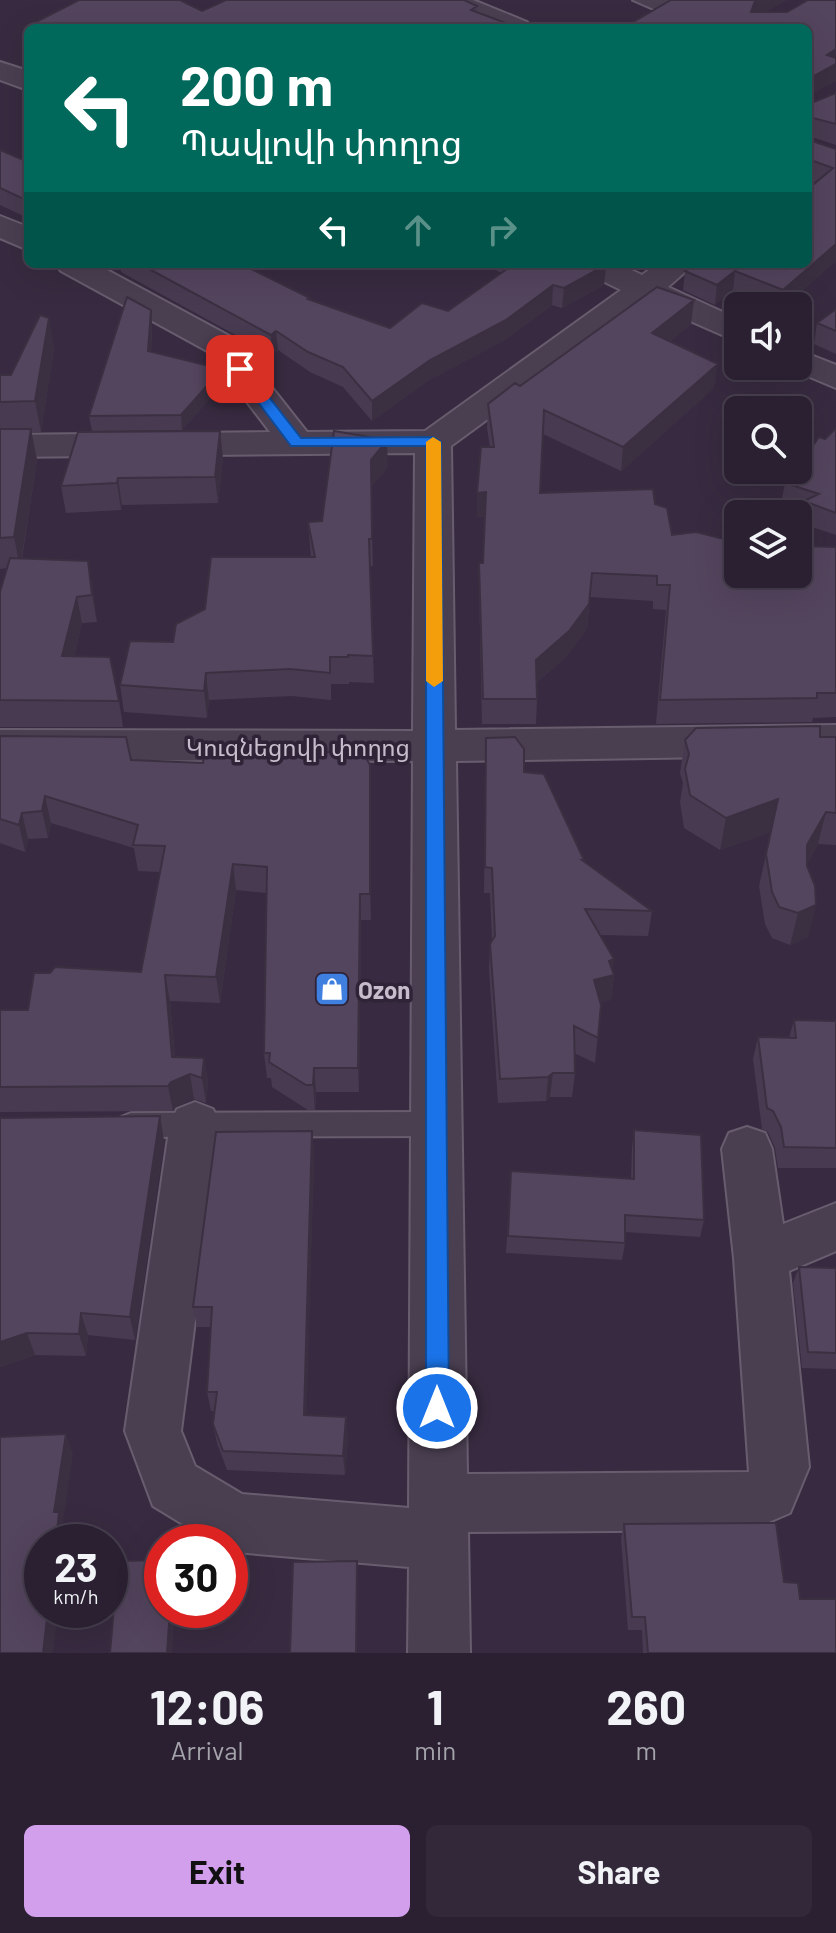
<!DOCTYPE html>
<html lang="en">
<head>
<meta charset="utf-8">
<style>
	:root { --surface:#2a2031; --page:#322839; --text:#f1f3f6; --muted:#a5a3ab; --line:#463e4d; --accent:#d29fed }
	body { margin:0; font-family:Barlow,"Noto Sans Armenian",sans-serif; background:var(--page); color:var(--text); height:100vh; display:flex; flex-direction:column; font-size:30px; white-space:nowrap }
	* { box-sizing:border-box; margin:0 }
	p { font-size:26px; color:var(--muted) }
	.icon { flex:none; width:44px; height:44px; fill:none; stroke:currentColor; stroke-width:2; stroke-linecap:round; stroke-linejoin:round }
	.map { position:relative; height:1653px; overflow:hidden }
	.side { display:flex; flex-direction:column; background:var(--surface); flex:1 }
	.side>* { flex:none }
	.hud { position:absolute; left:24px; top:24px; width:788px; height:244px; border-radius:12px; box-shadow:0 8px 32px #0002,0 0 0 2px var(--line); background:#00695c; color:#fff; overflow:hidden }
	.buttons { position:absolute; left:724px; top:292px; display:grid; gap:16px }
	.buttons a { display:grid; place-items:center; width:88px; height:88px; border-radius:12px; background:var(--surface); box-shadow:0 8px 32px #0002,0 0 0 2px var(--line); font-size:40px }
	.speed { position:absolute; left:24px; top:1524px; display:flex; gap:16px; font-size:40px; font-weight:700; text-align:center }
	.speed>* { display:grid; place-content:center; width:104px; height:104px; border-radius:50%; background:var(--surface); box-shadow:0 8px 32px #0002,0 0 0 2px var(--line); line-height:1 }
	.speed small { font-size:20px; font-weight:400 }
	.speed .limit { border:12px solid #d22; background:#fff; color:#111 }
	.pin { position:absolute; display:grid; place-items:center; width:68px; height:68px; color:#fff; margin:-34px; border-radius:16px; box-shadow:0 4px 12px #0006 }
	.me { position:absolute; width:88px; margin:-44px; rotate:0deg; stroke-linejoin:round; filter:drop-shadow(0 0 6px #0008) }
	.turn { display:flex; align-items:center; gap:28px; height:168px; padding:0 24px; font-size:36px }
	.turn .icon { width:104px; height:104px; stroke-width:2.5 }
	.turn b { display:block; font-size:56px; line-height:68px }
	.lanes { display:flex; align-items:center; height:76px; padding:0 24px; background:#0003; justify-content:center; gap:40px; direction:ltr }
	.lanes .off { opacity:.35 }
	.eta { display:flex; justify-content:space-evenly; align-items:center; height:136px; text-align:center }
	.eta b { font-size:48px; font-weight:700; line-height:56px }
	.primary-button { display:flex; gap:16px; margin-top:auto; padding:16px 24px }
	.primary-button a { flex:1; height:92px; border-radius:12px; background:var(--accent); color:#111; font-size:32px; font-weight:700; line-height:92px; text-align:center }
	.primary-button a+a { background:var(--page); color:var(--text) }
	.map>svg:first-child { display:block }
	.lines { fill:none; stroke-linecap:round; stroke-linejoin:round }
	.lane-casing { stroke:#685d6e; stroke-width:4 }
	.street-casing { stroke:#685d6e; stroke-width:4 }
	.lane { fill:#4a3f51; fill-rule:evenodd }
	.street { fill:#4a3f51; fill-rule:evenodd }
	.wall { fill:#483b51 }
	.shaded-wall { fill:#3b3042 }
	.building { fill:#54455e; stroke:#3b3042; stroke-width:2 }
	.route { fill:#1a73e8; stroke:#114b97; stroke-width:2 }
	.slow { fill:#f59e0b }
	.labels { text-anchor:middle; dominant-baseline:central; stroke-width:7; stroke-linejoin:round; paint-order:stroke }
	.street-label { font-size:24px; fill:#c6bccb; stroke:#2f2337 }
	.poi-label { font-size:24px; font-weight:bold; fill:#c6bccb; stroke:#2f2337; text-anchor:start }
</style>
</head>
<body>
<div class="map">
<svg width="836" height="1653" viewBox="0 0 836 1653">
	<rect width="100%" height="100%" fill="#382b41"/>
	<g class="lines">
		<!-- lane casing -->
		<g class="lane-casing">
			<path id="lane" d="M633 0H679L658 11Z
				M437 1112 447 1116 451 1124 447 1132 437 1136 131 1137 121 1133 117 1125 121 1117 131 1113Z"/>
		</g>
		<!-- street casing -->
		<g class="street-casing">
			<path id="street" d="M437 0H473L527 22 531 28H494L441 6Z
				M0 62 28 71V90L0 80Z
				M0 216 28 227V250L0 238Z
				M56 264H96L233 338 307 432 425 431 621 290 582 271 577 264H619L642 275 657 264H694L668 287 738 319V342L647 302 451 446 455 730 836 725V755L456 761 467 1474 749 1472 734 1258 722 1149 729 1133 747 1127 765 1133 772 1149 783 1224 836 1203V1251L789 1271 809 1467 790 1513 750 1530 468 1532 470 1653H408L409 1567 235 1552 230 1550V1542H212L153 1506 125 1431 170 1124 177 1109 195 1102 213 1109 220 1124 181 1431 195 1466 242 1494 409 1508 413 761 0 760V730L413 731 415 453 0 457V435L270 432 209 352 61 271Z
				M798 350 836 365V388L786 367 798 366Z"/>
		</g>
		<!-- lane -->
		<use href="#lane" class="lane"/>
		<!-- street -->
		<use href="#street" class="street"/>
	</g>
	<!-- wall -->
	<path class="wall" d="M671 0H786L765 12H787L836 0V81L809 95V104L836 93V145L809 136V140L836 149V261L784 306H770L733 291 715 305 683 290 685 271 808 264 816 182 808 179V28Z
		M477 6V12L28 28V47L24 28 202 11Z
		M0 150 28 162V218L0 205Z
		M120 264H241L310 300 390 328 448 311 502 273 482 264H603L606 265 604 285 562 308 552 305 505 340 429 380 372 421 343 387 310 372 278 350 272 355 121 272Z
		M626 264H642L635 268Z
		M694 300 691 324 670 341 714 388 621 471 543 434 540 493 655 504 672 535 728 543 836 547V717L813 718 812 722 656 724 666 610 653 609V601L590 597 587 629 567 656 537 682V699L536 724H482L479 588V563H483L485 516 477 517V493L490 447 487 428 488 404 520 386Z
		M836 309V354L814 344 817 323Z
		M151 310 152 324 151 352 223 384 182 430 92 431 89 416Z
		M54 348 41 432H31L37 460 22 558 88 561 97 622 82 623 74 656 119 701 123 727H0V592L7 568 0 569V375H11Z
		M836 428V535L800 523 802 512 781 504 785 483Z
		M223 458 218 503 122 505 121 510 66 513 61 486Z
		M388 467 371 487 373 566H370L374 683 349 682V684H331V700L292 696 209 700 207 718 124 712 120 685 173 642 311 557 308 522 322 521Z
		M0 736 131 760 371 791V920H361L359 1092H316L315 1110H308L272 1087 271 1078H267L264 1053 267 893 236 890 220 1003 170 1001 175 1057 204 1058 208 1083 206 1103 194 1099 176 1106 173 1111 0 1112V1010H28L141 972 160 872 138 871 134 848 51 823 48 838 28 839 25 852 0 843Z
		M836 737V845L818 844 807 864 808 937 790 945 772 938 765 924 759 886 771 832 720 850 684 828 680 802 683 783 680 773 685 740Z
		M486 738 524 772 584 860V861L652 911 648 936 600 935 614 975 611 1000 600 1002 601 1005 595 1063 574 1053 575 1073 572 1097H550L546 1101 498 1103 489 969 490 944 492 940 490 893H484Z
		M794 1020 836 1021V1168H778L775 1148 768 1132 762 1129 753 1059 758 1037 789 1038Z
		M160 1116 164 1141 135 1340 88 1335 86 1356 35 1355 0 1367Z
		M634 1130 704 1220 700 1237 625 1232V1243L622 1260 506 1253 511 1171 631 1179 632 1148Z
		M312 1131 314 1153 306 1415 348 1436 345 1475 227 1470 217 1443 213 1424 215 1411H211L207 1392 211 1327H197L193 1307Z
		M799 1267 836 1268V1369L802 1368 793 1283Z
		M624 1524 784 1582 800 1599 836 1653H643L642 1630H628L621 1538Z"/>
	<!-- shaded-wall -->
	<path class="shaded-wall" d="M757 0H786L752 19 751 12 755 1Z
		M836 49V81L808 96 810 78 827 55Z
		M836 244V261L784 306H781L783 290Z
		M606 265 604 285 562 308 564 288Z
		M735 271 733 291 715 305 717 285Z
		M553 285 552 305 505 340 429 380 372 421V401L430 360Z
		M694 300 691 324 650 357 652 333Z
		M151 310 152 324 150 366 148 351Z
		M49 318 54 348 41 432 35 401Z
		M276 331 278 350 272 355 271 335Z
		M718 364 714 388 621 471 623 447Z
		M222 369 223 384 182 430 181 415Z
		M31 429 37 460 20 567 14 537Z
		M220 431 223 458 218 503 215 477Z
		M387 440 388 467 371 487 373 566 371 460Z
		M118 478 122 505 121 510 117 483Z
		M486 492 485 516 477 517V493Z
		M88 561 93 587 97 622 92 595Z
		M77 597 82 623 67 683 62 656Z
		M589 604 587 629 567 656 534 684 536 660Z
		M206 673 209 700 207 718 204 691Z
		M370 765 371 791V920L370 894Z
		M45 796 51 823 48 838 42 811Z
		M778 799 771 832 720 850 726 818Z
		M826 812 818 844 800 877 807 845Z
		M22 813 28 839 25 852 19 825Z
		M233 864 236 890 220 1003 216 977Z
		M360 894 361 920 359 1092 358 1068Z
		M816 905 808 937 790 945 798 913Z
		M614 959 612 976 614 975 611 1000 591 1004 594 980 609 961Z
		M165 975 170 1001 177 1080 190 1074 194 1099 176 1106 173 1111 168 1086 171 1082 172 1057Z
		M204 1058 208 1083 206 1103 202 1078Z
		M314 1068 316 1092 315 1110 313 1085Z
		M553 1073 550 1097 546 1101 548 1077Z
		M160 1116 164 1141 135 1340 130 1317Z
		M312 1131 314 1153 306 1434 304 1415Z
		M81 1313 88 1335 86 1356 79 1334Z
		M27 1333 35 1355 0 1367V1342Z
		M346 1417 348 1436 345 1475 343 1456Z
		M66 1434 73 1454 63 1522 66 1531 65 1542H56L54 1512Z
		M357 1561V1653H356Z
		M48 1610H58L53 1653H43Z
		M170 1610H175L172 1653H167Z"/>
	<!-- building -->
	<path class="building" d="M79 0H180L202 11 226 0H464L477 6 471 10 519 28H28V30L24 28Z
		M671 0H757L755 1 751 12H787L808 0H836V49L827 55 836 58V64L810 78 809 104 836 93V124L809 117V140L836 149V244L783 290 735 271 717 285 685 271 694 264H808V189L833 168 808 159V28H623Z
		M0 150 28 162V201L0 188Z
		M140 264H241L310 298 308 299 390 328 422 303 448 311 514 264H603L606 265 564 288 553 285 506 320 430 360 372 401 343 367 308 352 276 331 271 335Z
		M657 287 694 300 652 333 718 364 623 447 544 410 540 493 653 489 655 504 667 508 672 535 696 532 728 540V543H738V574H798V546L836 547V693H817V698L660 700 670 585H657V576L592 573 589 604 569 631 536 660 537 699H483L479 563H483L486 492 477 493 481 447H494L488 404 515 383 520 386Z
		M127 297 151 310 148 351 222 369 181 415 89 416Z
		M836 309V331L817 323Z
		M40 315 49 318 35 401 0 402V375H11Z
		M836 428V513L804 501 819 494 785 483 795 470H798V466L819 437 825 439Z
		M0 429H31L14 537 0 538Z
		M220 431 215 477 118 478 117 483 61 486 78 432Z
		M334 431 387 440 371 460 372 539H369L373 656 348 655V657H330V673L290 669 206 673 204 691 120 685 130 641 173 642 176 624 205 609 211 557H315L308 522 322 521Z
		M10 558 88 561 92 595 77 597 62 656 110 657 119 701 0 700V592Z
		M820 726V737H836V813L826 812 807 845V866L815 886 816 905 798 913 779 907 772 892 766 854 778 799 726 818 690 795 685 769 689 754 685 740 696 728Z
		M0 736 126 737 131 760 203 763 204 756 362 751 370 765V894H360L358 1068H314L313 1085H306L269 1062 270 1053H264L267 867 233 864 216 977 165 975 172 1057 204 1058 202 1078 190 1074 171 1082 168 1086 0 1087V1010H28L34 973H50L55 967 141 972 165 846 133 845 138 825 45 796 42 811 22 813 19 825 0 819Z
		M515 737 524 749V772L544 774 584 860H582L652 911 585 909 614 959 609 961 614 975 594 980 601 1005 598 1038 574 1026 575 1073H553L548 1077 500 1079 490 944 495 936 492 868 485 867 486 738Z
		M794 1020 836 1021V1148L784 1147 781 1127 773 1111 767 1108 758 1037 796 1038Z
		M160 1116 130 1317 81 1313 79 1334 27 1333 0 1342V1118Z
		M634 1130 701 1135 704 1220 625 1215V1243L508 1236 511 1171 634 1179Z
		M312 1131 304 1415 346 1417 343 1456 223 1451 213 1424 217 1392H207L212 1307H193L216 1132Z
		M799 1267 836 1268V1353L808 1352Z
		M66 1434 54 1512H59L56 1542H42V1610H48L43 1653H0V1437Z
		M776 1523 784 1582 798 1583 800 1599H836V1653H648L645 1617H632L624 1524Z
		M162 1560V1610H170L167 1653H110L118 1561Z
		M357 1561 356 1653H290L293 1562Z"/>
	<!-- route -->
	<path class="route" d="M240 365 245 366 301 438 433 437 441 442 449 1408 446 1416 437 1419 429 1416 426 1408V446H291L233 369Z"/>
	<!-- slow -->
	<path class="slow" d="M433 437 441 442 443 681 434 687 426 681V442Z"/>
	<!-- icons -->
	<defs>
		<g id="shop-square" transform="scale(1.8)"><rect x="-9" y="-9" width="18" height="18" rx="4" fill="#3f7fe0" stroke="#2f2337"/><path d="M-5-2.5h2.3a2.7 3.5 0 0 1 5.4 0H5L5.5 6h-11ZM-1.5-2.5h3a1.5 2.3 0 0 0-3 0Z" fill="#fff"/></g>
	</defs>
	<g fill-rule="evenodd">
		<use href="#shop-square" x="332" y="989"/>
	</g>
	<g class="labels">
		<!-- street labels -->
		<g class="street-label">
			<text x="298" y="746">Կուզնեցովի փողոց</text>
		</g>
		<!-- poi labels -->
		<g class="poi-label">
			<text x="358" y="989">Ozon</text>
		</g>
	</g>
</svg>
<div class="buttons">
<a><svg class="icon" aria-label="sound" viewBox="0 0 24 24"><path d="M4 9h4l5-4v14l-5-4H4zM17 9q2 3 0 6"/></svg></a>
<a><svg class="icon" aria-label="search" viewBox="0 0 24 24"><circle cx="10" cy="10" r="6"/><path d="M15 15l6 6"/></svg></a>
<a><svg class="icon" aria-label="layers" viewBox="0 0 24 24"><path d="M12 4l9 5-9 5-9-5zM3 14l9 5 9-5"/></svg></a>
</div>
<div class="speed"><div>23<small>km/h</small></div><div class="limit">30</div></div>
<div class="pin" style="left:240px;top:369px;background:#d93025"><svg class="icon" aria-label="arrive" viewBox="0 0 24 24"><path d="M6 21V4h12l-3 4 3 4H6"/></svg></div>
<svg class="me" style="left:437px;top:1408px" viewBox="-20 -20 40 40"><circle r="17" fill="#1a73e8" stroke="#fff" stroke-width="3"/><path d="M0-11L8 9 0 5-8 9z" fill="#fff"/></svg>
<div class="hud">
<div class="turn"><svg class="icon" aria-label="left" viewBox="0 0 24 24"><path d="M17 20v-9H6M10 6l-5 5 5 5"/></svg><div><b>200 m</b>Պավլովի փողոց</div></div>
<div class="lanes"><svg class="icon" aria-label="left" viewBox="0 0 24 24"><path d="M17 20v-9H6M10 6l-5 5 5 5"/></svg><svg class="icon off" aria-label="ahead" viewBox="0 0 24 24"><path d="M12 20V5M6 11l6-6 6 6"/></svg><svg class="icon off" aria-label="right" viewBox="0 0 24 24"><path d="M7 20v-9h11M14 6l5 5-5 5"/></svg></div>
</div>
</div>
<section class="side">
<div class="eta">
<div><b>12:06</b><p>Arrival</p></div>
<div><b>1</b><p>min</p></div>
<div><b>260</b><p>m</p></div>
</div>
<div class="primary-button"><a>Exit</a><a>Share</a></div>
</section>
</body>
</html>
